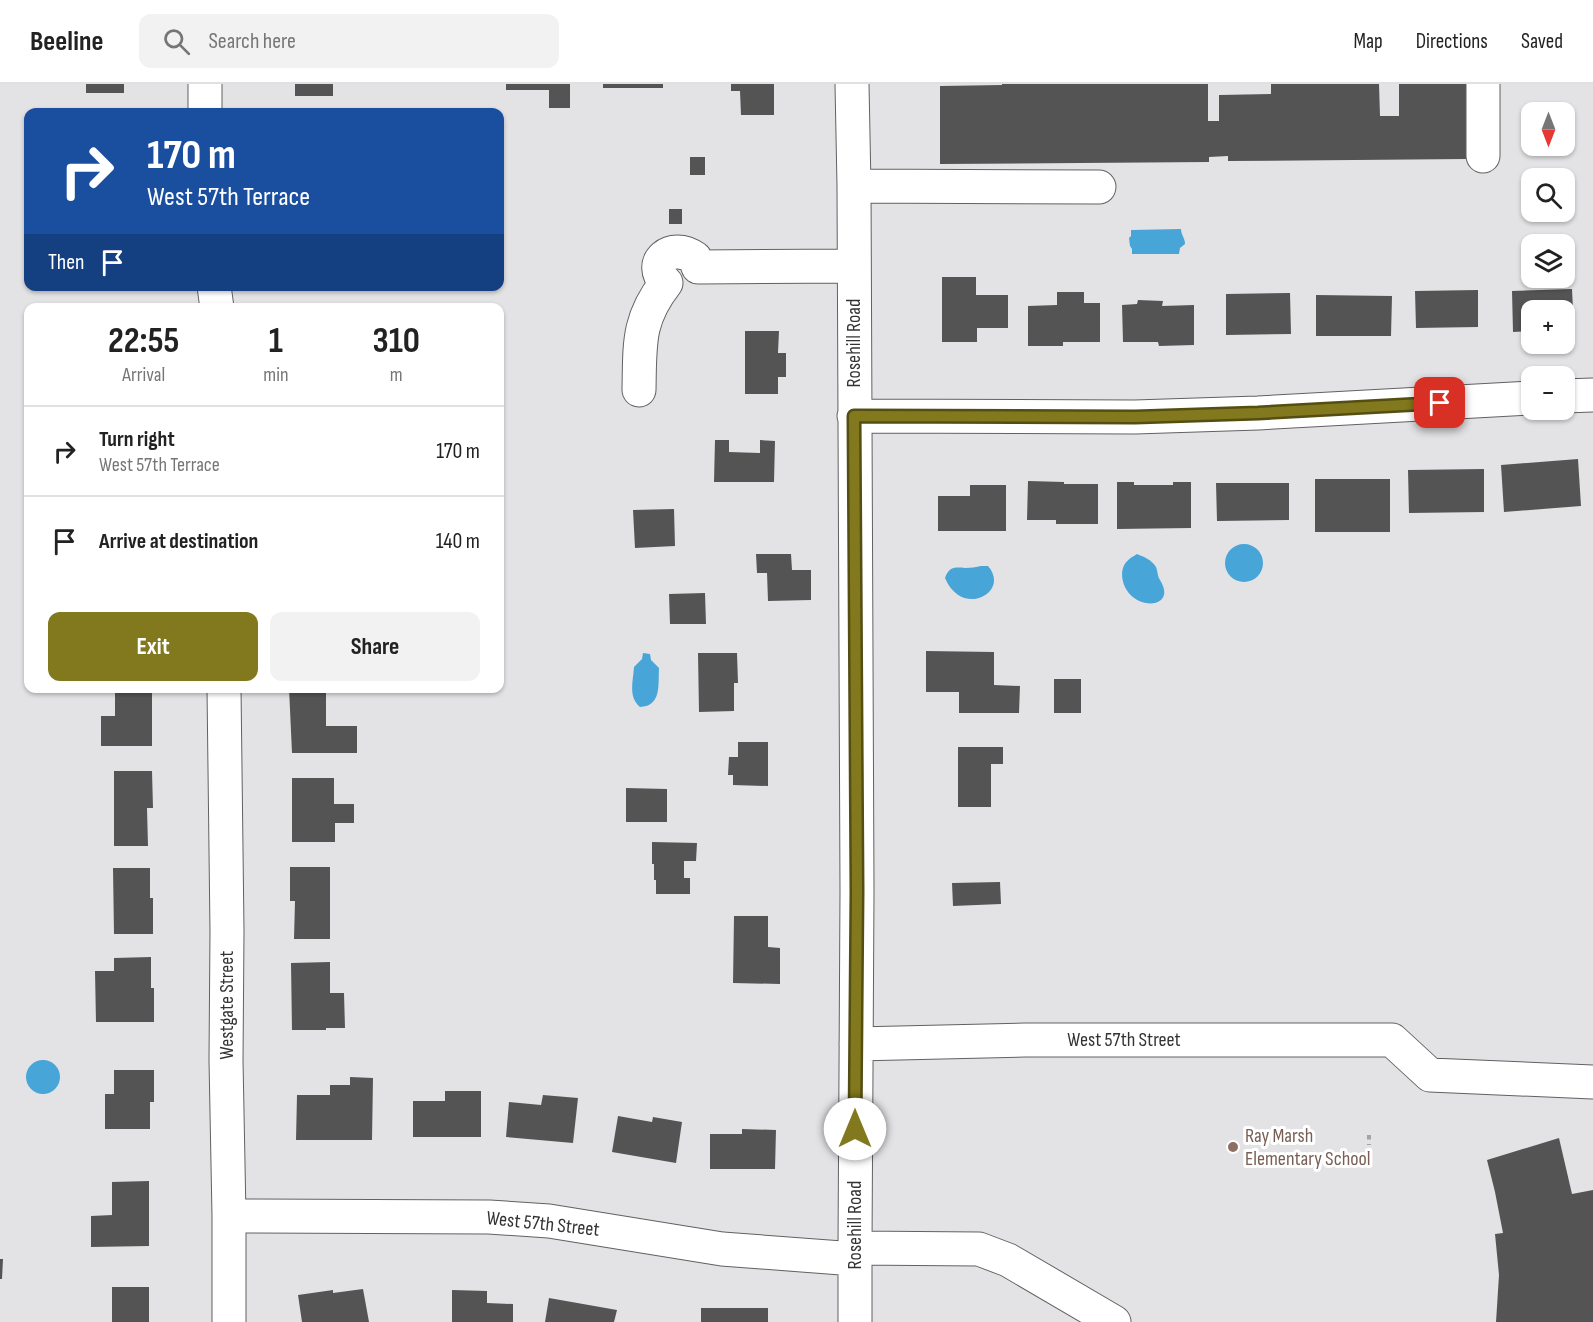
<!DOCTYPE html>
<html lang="en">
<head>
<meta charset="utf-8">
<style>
	:root { --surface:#fff; --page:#f2f2f2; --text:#222; --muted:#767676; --line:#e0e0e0; --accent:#82781d }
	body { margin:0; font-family:"Sofia Sans Condensed",sans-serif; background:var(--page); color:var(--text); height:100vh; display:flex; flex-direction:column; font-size:22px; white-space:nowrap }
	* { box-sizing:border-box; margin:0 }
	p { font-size:20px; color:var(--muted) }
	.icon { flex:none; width:33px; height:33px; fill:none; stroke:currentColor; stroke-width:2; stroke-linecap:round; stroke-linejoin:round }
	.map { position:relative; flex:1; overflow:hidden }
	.details { position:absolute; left:24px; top:219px; width:480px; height:390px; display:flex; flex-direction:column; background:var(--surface); border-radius:12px; box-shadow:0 2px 4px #0004 }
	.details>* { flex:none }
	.top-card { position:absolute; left:24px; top:24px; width:480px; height:183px; border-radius:12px; box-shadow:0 2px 4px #0004; background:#1a4fa0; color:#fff; overflow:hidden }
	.needle { width:39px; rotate:180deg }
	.fabs { position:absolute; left:1521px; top:18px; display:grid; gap:12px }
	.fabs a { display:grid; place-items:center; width:54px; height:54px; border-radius:12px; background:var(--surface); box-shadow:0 2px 4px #0004; font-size:30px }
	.pin { position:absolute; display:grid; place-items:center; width:51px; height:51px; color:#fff; margin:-26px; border-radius:12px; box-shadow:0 3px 9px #0006 }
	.me { position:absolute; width:66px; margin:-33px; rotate:0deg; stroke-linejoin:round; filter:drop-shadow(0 0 4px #0008) }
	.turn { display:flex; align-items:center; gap:21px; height:126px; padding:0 24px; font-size:27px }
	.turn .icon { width:78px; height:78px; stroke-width:2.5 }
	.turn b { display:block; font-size:42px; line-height:51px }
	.then { display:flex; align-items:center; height:57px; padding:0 24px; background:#0003; gap:12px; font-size:22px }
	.eta { display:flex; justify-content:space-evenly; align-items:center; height:102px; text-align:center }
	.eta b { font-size:36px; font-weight:700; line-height:42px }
	.cta { display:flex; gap:12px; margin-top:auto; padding:12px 24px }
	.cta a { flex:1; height:69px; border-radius:12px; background:var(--accent); color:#fff; font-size:24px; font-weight:700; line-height:69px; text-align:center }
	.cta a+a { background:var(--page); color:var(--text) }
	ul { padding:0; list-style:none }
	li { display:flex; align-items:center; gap:18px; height:90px; padding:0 24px; border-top:2px solid var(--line) }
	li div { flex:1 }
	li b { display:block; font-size:22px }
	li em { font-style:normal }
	header { display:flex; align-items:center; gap:36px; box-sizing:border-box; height:84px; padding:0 30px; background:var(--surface); border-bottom:2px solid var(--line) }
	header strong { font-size:28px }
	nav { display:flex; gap:33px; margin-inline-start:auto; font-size:21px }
	.search { width:420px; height:54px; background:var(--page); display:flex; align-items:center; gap:15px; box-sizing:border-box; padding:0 21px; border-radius:12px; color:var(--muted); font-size:22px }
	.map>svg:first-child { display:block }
	.water { fill:#48a5d7 }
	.building { fill:#555455 }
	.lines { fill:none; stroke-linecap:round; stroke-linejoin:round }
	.minor-casing { stroke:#616163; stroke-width:35 }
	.path { stroke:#a3a3a5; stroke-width:4; stroke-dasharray:4.5 4.5; stroke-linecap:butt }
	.minor { stroke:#fff; stroke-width:33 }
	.route-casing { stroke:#544e13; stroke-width:15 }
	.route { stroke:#82781d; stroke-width:10 }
	.education-dot { fill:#8d6e63; stroke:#fff; stroke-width:2 }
	.labels { text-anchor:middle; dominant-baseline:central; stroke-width:6; stroke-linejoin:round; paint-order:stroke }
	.street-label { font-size:20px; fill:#333334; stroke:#fff }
	.education-label { font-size:20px; fill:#785e54; stroke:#fff; text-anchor:start }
</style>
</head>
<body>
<header>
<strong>Beeline</strong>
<div class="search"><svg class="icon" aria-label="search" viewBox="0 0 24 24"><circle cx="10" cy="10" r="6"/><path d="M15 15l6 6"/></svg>Search here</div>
<nav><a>Map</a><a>Directions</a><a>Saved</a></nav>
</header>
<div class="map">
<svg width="1593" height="1238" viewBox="0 0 1593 1238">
	<rect width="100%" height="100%" fill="#e3e3e5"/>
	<!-- water -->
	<path class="water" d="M1181 145C1181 151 1185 154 1185 160L1180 164 1179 170H1132V165L1130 162 1129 154 1131 152V146Z
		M1225 479a19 19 0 1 1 38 0a19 19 0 1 1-38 0Z
		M1137 470C1144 473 1152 476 1156 483 1158 488 1157 491 1160 496 1180 528 1124 528 1122 491 1122 480 1128 475 1137 470Z
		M981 482H988C1011 508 962 535 945 494 949 483 954 483 965 484 971 484 976 483 981 482Z
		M643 569 650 570 651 576 659 584C658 600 662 622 640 623 628 613 633 598 634 583L642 575Z
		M26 993a17 17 0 1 1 34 0a17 17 0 1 1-34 0Z"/>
	<!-- building -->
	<path class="building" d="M86 0H124V9H86Z
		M295 0H333V12H295Z
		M506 0H570V24H549V6H506Z
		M603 0H663V4H603Z
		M731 0H774V31H741L740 7H731Z
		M1002 0H1208V37H1219V11L1271 10V0H1379L1380 32H1399V0H1466V75L1228 77V72L1209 73V78L940 80V2L1002 1Z
		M690 73H705V91H690Z
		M669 125H682V140H669Z
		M942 193H976V211H1008V244H977V258H942Z
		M1572 205 1574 246H1564V226H1532V247L1513 248 1512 207Z
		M1478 206V243L1416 244 1415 207Z
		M1057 208H1084V219H1100V258H1063V262H1028V222L1057 221Z
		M1290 209 1291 250 1226 251V210Z
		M1316 211 1392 212 1391 252H1316Z
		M1138 216 1163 217 1162 222 1194 221V261L1159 262 1158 258H1123L1122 221 1137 220Z
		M745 247H779L778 269H786V293H778V310H745Z
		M715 356H729V368L760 369V356L775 357 774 398H714Z
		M1578 375 1581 422 1504 428 1501 381Z
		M1484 385V428L1409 429 1408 386Z
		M1315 395H1390V448H1315Z
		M1028 397 1064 398V400H1098V440H1056V436H1027Z
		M1117 398H1134V401H1173V398H1191V444L1117 445Z
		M1216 399H1289V436L1217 437Z
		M970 401H1006V447H938V412H970Z
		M674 425 675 462 635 464 633 426Z
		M756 470H791L792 486H811V516L768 517 767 489H757Z
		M705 509 706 540H670L669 510Z
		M926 567 994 568V601L1020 602 1019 629H959V608H926Z
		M698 569H737L738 599H734V627L699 628Z
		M1054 595H1081V629H1054Z
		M115 604H152V662H101V632H115Z
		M289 604H326V642H357V669H292Z
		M738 658H768V702L733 701V691H728L729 673H738Z
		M958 663H1003V680H991V723H958Z
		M114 687H152L153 724H147L148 762H114Z
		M292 694H334V720H354V739H335V758H292Z
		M626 704 667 705V738H626Z
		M652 758 697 759 696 777H684V794H690V810H656V796H654V780H652Z
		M290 783H330V855H294L295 817H290Z
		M113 784H150V814H153V850H114Z
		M1000 798 1001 820 953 822 952 799Z
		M734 832H768V863L780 864V900L733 899Z
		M151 873V904H154V938H96L95 887H114V874Z
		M330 878V909H344L345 944H326V946H292L291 879Z
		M114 986H154V1018H150V1045H105V1010H114Z
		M350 993 373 994 372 1056H296L297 1011H330V1001H350Z
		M445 1007H481V1053H413V1017H445Z
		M543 1011 578 1014 573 1059 506 1053 509 1018 541 1021Z
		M618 1032 652 1038 653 1033 682 1038 676 1079 612 1068Z
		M742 1045 776 1046 775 1085H710V1050H742Z
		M1559 1054 1572 1110 1593 1106V1238H1496L1499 1191 1495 1150 1503 1149 1495 1108 1487 1076Z
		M149 1097V1162L91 1163V1132L112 1131V1098Z
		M0 1175H3L2 1195H0Z
		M112 1203H149V1238H112Z
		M363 1205 369 1238H302L298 1211 333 1206V1209Z
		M452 1206 487 1207V1219L513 1220V1238H452Z
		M549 1214 617 1226 614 1238H545Z
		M701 1224H768V1238H701Z"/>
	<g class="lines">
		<!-- minor casing -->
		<g class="minor-casing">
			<path id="minor" d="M205 0V28
				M852 0 854 102 857 807 855 1164V1238
				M1483 72V0
				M854 102 1099 103
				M214 202 217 224
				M639 306C640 261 637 236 666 199 646 179 671 157 695 174L698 183 854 182
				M1564 312 1593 311
				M854 332 1135 333 1258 329 1532 314
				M224 604 227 847 226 976 229 1132V1238
				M856 960 1025 956H1392L1430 991 1593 998
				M229 1132 489 1133 549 1137 722 1165 855 1175
				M855 1164 979 1165 1008 1176 1114 1238"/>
		</g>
		<!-- path -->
		<path class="path" d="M1369 1051V1061"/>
		<!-- minor -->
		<use href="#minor" class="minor"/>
	</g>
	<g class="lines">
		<!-- route casing -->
		<g class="route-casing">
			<path id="route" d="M855 1045 857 807 854 332 1135 333 1258 329 1440 319"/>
		</g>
		<!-- route -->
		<use href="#route" class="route"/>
	</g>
	<!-- markers -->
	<circle class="education-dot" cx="1233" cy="1063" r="6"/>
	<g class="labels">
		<!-- street labels -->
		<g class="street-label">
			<text transform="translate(854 259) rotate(-90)">Rosehill Road</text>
			<text transform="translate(227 921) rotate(-90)">Westgate Street</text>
			<text x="1124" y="956">West 57th Street</text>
			<text transform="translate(543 1140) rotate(6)">West 57th Street</text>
			<text transform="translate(855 1141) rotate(-90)">Rosehill Road</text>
		</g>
		<!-- education labels -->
		<g class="education-label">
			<text x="1245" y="1052">Ray Marsh<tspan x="1245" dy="23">Elementary School</tspan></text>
		</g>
	</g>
</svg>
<div class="fabs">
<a><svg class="needle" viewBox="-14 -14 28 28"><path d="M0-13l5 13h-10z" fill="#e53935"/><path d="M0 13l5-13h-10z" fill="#767676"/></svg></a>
<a><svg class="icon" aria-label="search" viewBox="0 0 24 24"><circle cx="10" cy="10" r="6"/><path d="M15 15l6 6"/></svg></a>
<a><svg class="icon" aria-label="layers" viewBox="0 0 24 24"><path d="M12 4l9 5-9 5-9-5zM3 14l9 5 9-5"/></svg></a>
<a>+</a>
<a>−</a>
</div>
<div class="pin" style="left:1440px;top:319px;background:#d93025"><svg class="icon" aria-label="arrive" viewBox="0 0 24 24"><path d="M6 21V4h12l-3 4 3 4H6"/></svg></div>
<svg class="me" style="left:855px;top:1045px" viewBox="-20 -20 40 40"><circle r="19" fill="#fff"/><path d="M0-13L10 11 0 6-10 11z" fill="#82781d"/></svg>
<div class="top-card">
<div class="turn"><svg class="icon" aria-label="right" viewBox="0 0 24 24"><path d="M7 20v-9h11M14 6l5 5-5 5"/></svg><div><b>170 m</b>West 57th Terrace</div></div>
<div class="then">Then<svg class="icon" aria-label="arrive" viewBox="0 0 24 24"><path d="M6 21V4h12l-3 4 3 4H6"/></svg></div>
</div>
<section class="details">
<div class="eta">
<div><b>22:55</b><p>Arrival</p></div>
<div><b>1</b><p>min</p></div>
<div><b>310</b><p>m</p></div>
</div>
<ul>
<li><svg class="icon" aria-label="right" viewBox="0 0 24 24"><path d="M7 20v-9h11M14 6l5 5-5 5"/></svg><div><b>Turn right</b><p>West 57th Terrace</p></div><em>170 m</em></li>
<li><svg class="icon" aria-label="arrive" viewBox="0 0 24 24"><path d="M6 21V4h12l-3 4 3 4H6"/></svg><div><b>Arrive at destination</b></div><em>140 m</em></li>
</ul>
<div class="cta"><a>Exit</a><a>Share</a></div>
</section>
</div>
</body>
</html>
